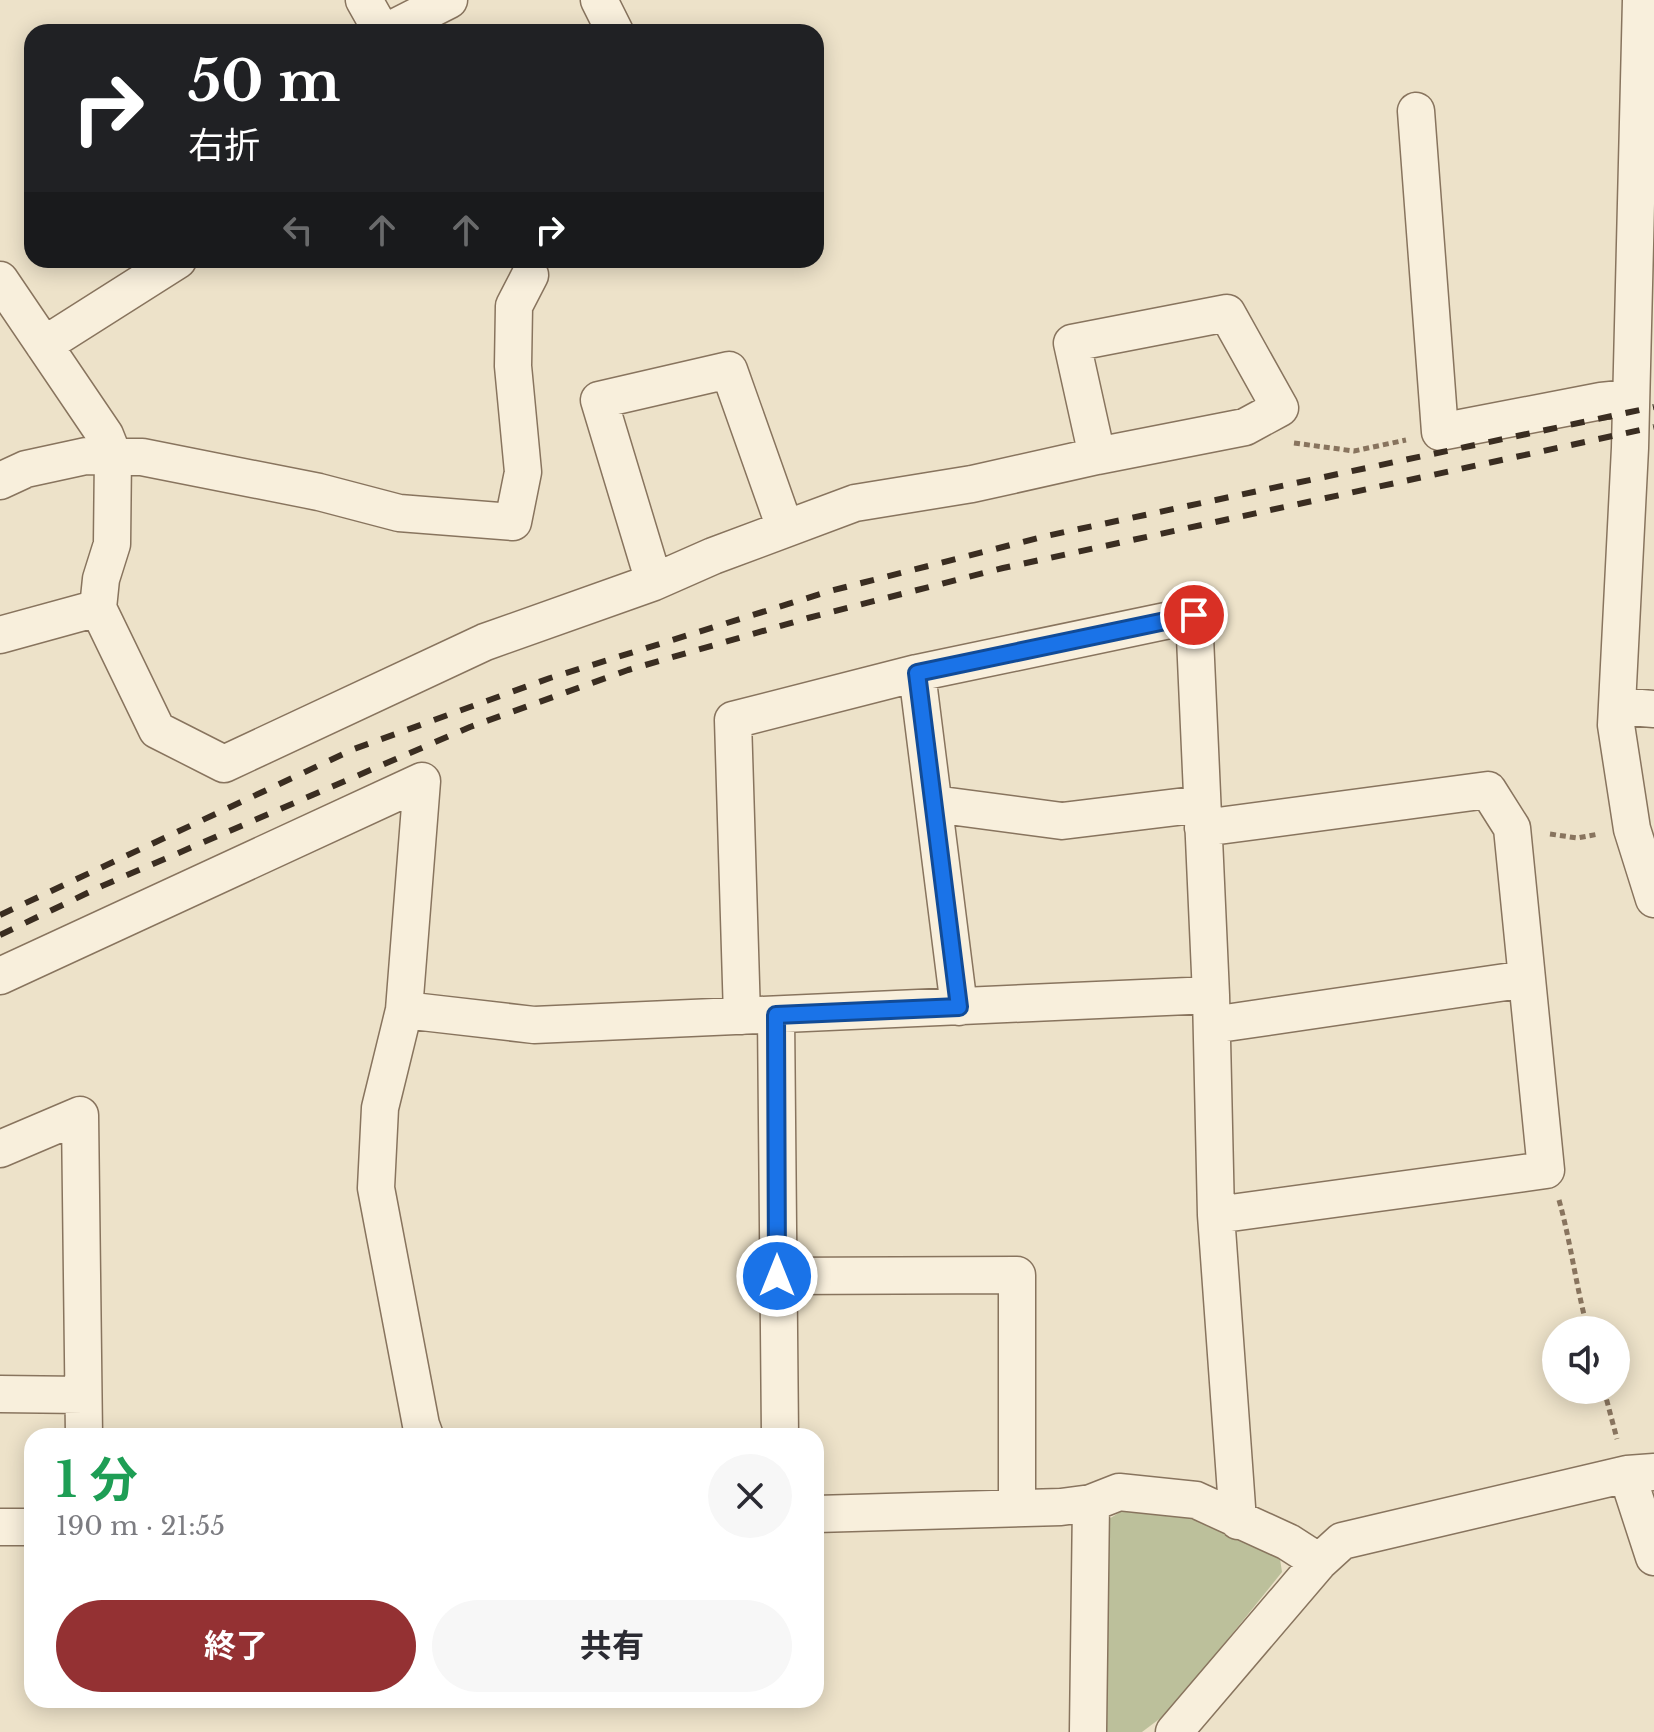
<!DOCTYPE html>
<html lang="ja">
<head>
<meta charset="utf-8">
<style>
	:root { --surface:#fff; --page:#f7f7f7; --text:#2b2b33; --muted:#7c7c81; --accent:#943133 }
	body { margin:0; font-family:"Libre Baskerville","Noto Sans JP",serif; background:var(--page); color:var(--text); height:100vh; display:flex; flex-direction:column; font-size:30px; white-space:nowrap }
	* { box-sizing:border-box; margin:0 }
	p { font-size:26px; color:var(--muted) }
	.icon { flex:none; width:44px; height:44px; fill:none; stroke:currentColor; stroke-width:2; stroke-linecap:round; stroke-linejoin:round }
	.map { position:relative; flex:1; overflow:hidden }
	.drawer { position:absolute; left:24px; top:1428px; width:800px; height:280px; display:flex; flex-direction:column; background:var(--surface); border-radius:24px; box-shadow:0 4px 20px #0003 }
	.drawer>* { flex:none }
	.hud { position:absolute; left:24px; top:24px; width:800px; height:244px; border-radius:24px; box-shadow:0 4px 20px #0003; background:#202124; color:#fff; overflow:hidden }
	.tools { position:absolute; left:1542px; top:1316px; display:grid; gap:16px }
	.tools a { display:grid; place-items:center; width:88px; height:88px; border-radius:50%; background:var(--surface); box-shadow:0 4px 20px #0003; font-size:40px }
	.pin { position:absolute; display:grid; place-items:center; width:68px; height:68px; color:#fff; margin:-34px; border:4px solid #fff; border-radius:50%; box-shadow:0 2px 8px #0007 }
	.me { position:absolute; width:88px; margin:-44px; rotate:0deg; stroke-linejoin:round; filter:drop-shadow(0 0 6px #0008) }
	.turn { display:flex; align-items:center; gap:28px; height:168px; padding:0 32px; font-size:36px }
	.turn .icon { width:104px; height:104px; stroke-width:2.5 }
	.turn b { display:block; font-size:56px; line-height:68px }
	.lanes { display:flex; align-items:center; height:76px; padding:0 32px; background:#0003; justify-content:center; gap:40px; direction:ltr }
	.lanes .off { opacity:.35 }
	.round { display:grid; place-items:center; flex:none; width:84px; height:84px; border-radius:42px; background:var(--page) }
	.summary { display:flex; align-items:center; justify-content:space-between; height:136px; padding:0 32px }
	h1 { font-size:48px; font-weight:700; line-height:60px; color:#1e9e55 }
	.cta { display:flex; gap:16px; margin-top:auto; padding:16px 32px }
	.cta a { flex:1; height:92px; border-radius:48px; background:var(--accent); color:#fff; font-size:32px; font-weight:700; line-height:92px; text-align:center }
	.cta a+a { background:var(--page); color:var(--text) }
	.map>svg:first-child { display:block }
	.cemetery { fill:#bcc09b }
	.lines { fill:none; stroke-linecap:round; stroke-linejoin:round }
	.minor-casing { stroke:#88745e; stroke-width:39 }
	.path { stroke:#88745e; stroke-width:5; stroke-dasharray:6 4; stroke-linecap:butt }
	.minor { stroke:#f8efdc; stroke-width:36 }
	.rail { stroke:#3a2d21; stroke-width:6; stroke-dasharray:14 14; stroke-linecap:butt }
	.route-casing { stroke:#114b97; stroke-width:20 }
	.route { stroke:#1a73e8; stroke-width:14 }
</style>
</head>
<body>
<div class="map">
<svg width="1654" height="1732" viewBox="0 0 1654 1732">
	<rect width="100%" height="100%" fill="#ede2c9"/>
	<!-- cemetery -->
	<path class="cemetery" d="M1130 1506 1191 1511 1280 1559 1282 1572 1170 1711 1142 1732H1097L1099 1525Z"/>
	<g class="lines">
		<!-- minor casing -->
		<g class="minor-casing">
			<path id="minor" d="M364 0 382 32
				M599 0 615 32
				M1641 0 1630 448 1616 725 1632 829 1654 899
				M386 32 449 0
				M1416 111 1440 432 1601 401 1630 398
				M0 280 105 435 113 455 112 544 101 579 98 608 157 730 224 764 485 642 654 582 713 556 855 503 972 484 1097 456 1245 427 1280 408 1227 313 1072 343 1097 456
				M44 345 178 260
				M0 481 26 469 86 456 142 457 319 492 399 513 513 522 523 472 513 366 514 306 530 275
				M654 582 599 400 729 370 785 528
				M0 635 98 608
				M917 673 959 1007
				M1617 706 1654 709
				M934 804 1062 821 1202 804
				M1203 828 1488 790 1512 828 1546 1170 1216 1215
				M0 976 422 781 404 1010 380 1108 376 1188 421 1425 425 1436
				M404 1010 534 1025 1211 995 1216 1215 1238 1521
				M776 1015 780 1436
				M742 1016 733 720 917 673 1194 615 1211 995
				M1212 1025 1526 979
				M0 1149 80 1115 84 1436
				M777 1276 1017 1275V1508
				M0 1394 83 1395
				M1627 1474 1654 1557
				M816 1514 1061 1507 1091 1503 1119 1492 1196 1500 1288 1542 1319 1562
				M0 1527H32
				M1088 1732 1091 1503
				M1174 1732 1319 1562 1342 1541 1627 1474 1654 1472"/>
		</g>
		<!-- path -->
		<path class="path" d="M1294 443 1354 451 1406 440
			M1550 834 1577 838 1599 834
			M1559 1200C1571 1243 1576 1287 1588 1330
			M1604 1390 1617 1439"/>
		<!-- minor -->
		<use href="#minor" class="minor"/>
		<!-- rail -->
		<path class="rail" d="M0 915 354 749 550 678 830 591 1046 536 1654 407
			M0 935 102 886 470 727 628 670 808 618 1003 568 1654 427"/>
	</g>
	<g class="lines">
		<!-- route casing -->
		<g class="route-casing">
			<path id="route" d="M777 1276 776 1015 959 1007 917 673 1194 615"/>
		</g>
		<!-- route -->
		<use href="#route" class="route"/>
	</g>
</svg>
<div class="tools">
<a><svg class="icon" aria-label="sound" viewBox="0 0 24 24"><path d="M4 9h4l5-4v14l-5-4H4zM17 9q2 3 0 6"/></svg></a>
</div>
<div class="pin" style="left:1194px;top:615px;background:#d93025"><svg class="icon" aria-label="arrive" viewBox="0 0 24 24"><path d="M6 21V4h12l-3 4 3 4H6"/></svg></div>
<svg class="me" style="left:777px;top:1276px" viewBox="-20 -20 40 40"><circle r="17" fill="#1a73e8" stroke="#fff" stroke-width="3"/><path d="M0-11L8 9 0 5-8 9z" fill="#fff"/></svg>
<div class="hud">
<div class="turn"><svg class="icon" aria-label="right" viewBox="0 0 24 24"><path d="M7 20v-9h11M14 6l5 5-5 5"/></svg><div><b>50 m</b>右折</div></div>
<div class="lanes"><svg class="icon off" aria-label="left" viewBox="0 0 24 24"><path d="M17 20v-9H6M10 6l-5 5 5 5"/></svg><svg class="icon off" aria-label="ahead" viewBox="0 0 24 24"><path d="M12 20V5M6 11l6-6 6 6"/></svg><svg class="icon off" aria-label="ahead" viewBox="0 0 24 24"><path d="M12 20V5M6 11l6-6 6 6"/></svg><svg class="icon" aria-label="right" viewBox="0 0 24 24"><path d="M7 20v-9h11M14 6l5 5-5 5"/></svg></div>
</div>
<section class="drawer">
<div class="summary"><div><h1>1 分</h1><p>190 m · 21:55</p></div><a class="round"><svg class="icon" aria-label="close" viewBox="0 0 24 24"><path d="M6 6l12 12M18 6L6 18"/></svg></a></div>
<div class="cta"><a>終了</a><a>共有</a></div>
</section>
</div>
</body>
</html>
